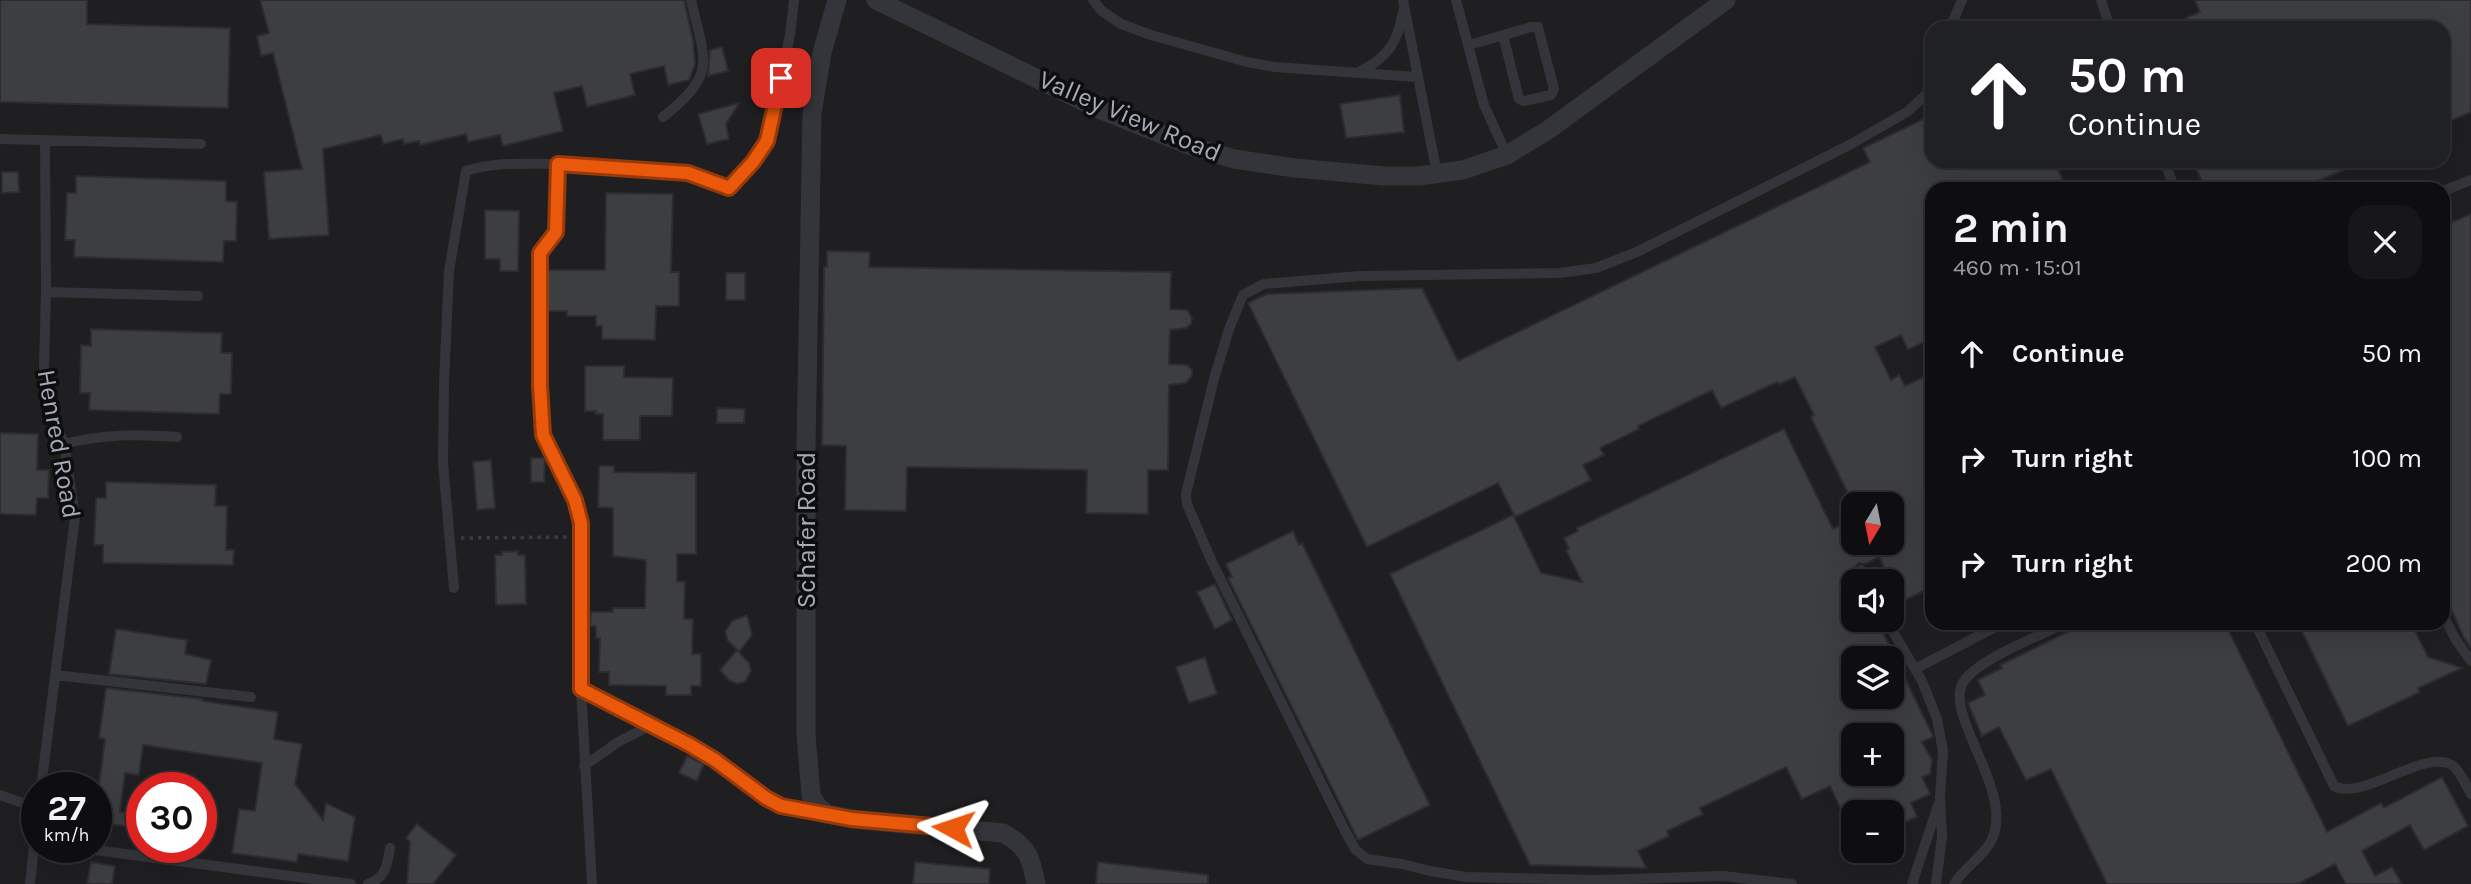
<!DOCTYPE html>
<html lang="en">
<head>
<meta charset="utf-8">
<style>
	:root { --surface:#0e0e10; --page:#171719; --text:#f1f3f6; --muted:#9b9c9f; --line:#2e2e30 }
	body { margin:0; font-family:Karla,sans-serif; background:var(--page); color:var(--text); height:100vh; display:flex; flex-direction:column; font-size:26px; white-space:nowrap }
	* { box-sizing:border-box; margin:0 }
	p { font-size:23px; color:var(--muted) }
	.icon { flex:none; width:38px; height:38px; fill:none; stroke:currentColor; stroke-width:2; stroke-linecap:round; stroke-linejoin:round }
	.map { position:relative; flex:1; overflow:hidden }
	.panel { position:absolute; left:1925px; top:182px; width:525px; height:448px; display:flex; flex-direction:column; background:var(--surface); border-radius:21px; box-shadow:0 7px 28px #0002,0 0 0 2px var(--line) }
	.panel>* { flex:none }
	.hud { position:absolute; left:1925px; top:21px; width:525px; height:147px; border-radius:21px; box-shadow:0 7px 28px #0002,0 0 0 2px var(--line); background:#202124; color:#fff; overflow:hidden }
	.needle { width:46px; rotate:190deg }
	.fabs { position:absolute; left:1841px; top:492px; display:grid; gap:14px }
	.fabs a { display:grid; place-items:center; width:63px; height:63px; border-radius:14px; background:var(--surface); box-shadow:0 7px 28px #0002,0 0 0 2px var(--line); font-size:35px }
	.speed { position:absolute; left:21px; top:772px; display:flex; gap:14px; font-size:35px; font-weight:700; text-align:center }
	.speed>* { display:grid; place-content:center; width:91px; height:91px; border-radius:50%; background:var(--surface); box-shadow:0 7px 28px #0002,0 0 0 2px var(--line); line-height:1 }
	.speed small { font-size:18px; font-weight:400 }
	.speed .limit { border:10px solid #d22; background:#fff; color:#111 }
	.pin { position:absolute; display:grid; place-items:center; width:60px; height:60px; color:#fff; margin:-30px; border-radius:14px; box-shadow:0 4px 10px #0006 }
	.me { position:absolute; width:77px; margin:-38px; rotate:275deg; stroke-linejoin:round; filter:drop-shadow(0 0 5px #0008) }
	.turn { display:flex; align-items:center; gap:24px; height:147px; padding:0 28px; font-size:32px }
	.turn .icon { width:91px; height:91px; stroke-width:2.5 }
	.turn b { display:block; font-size:49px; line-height:60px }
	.round { display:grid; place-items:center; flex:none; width:74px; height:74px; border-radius:21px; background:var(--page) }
	.headline { display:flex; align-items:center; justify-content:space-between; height:119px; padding:0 28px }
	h1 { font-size:42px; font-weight:700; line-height:52px }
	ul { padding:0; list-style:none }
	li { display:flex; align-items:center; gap:21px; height:105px; padding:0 28px }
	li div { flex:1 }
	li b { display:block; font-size:26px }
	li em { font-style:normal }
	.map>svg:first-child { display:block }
	.built { fill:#1f1f22; fill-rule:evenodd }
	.building { fill:#3d3e42; stroke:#2d2d31; stroke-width:2; fill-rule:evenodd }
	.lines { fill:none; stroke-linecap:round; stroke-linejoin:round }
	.path { stroke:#3a3c41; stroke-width:3.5; stroke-dasharray:3.5 5; stroke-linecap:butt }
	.lane { stroke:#34353a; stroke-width:10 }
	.street { stroke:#34353a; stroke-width:19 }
	.route-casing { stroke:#983908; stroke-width:18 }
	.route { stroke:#ea580c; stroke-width:12 }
	.labels { text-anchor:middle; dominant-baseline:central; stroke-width:7; stroke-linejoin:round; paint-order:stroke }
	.street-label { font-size:26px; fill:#a4aab6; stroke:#0e0e10 }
</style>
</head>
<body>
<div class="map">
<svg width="2471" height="884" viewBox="0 0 2471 884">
	<rect width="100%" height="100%" fill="#131315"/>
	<!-- built -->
	<path class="built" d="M0 0H2471V884H0ZM1932 28H2443V161H1932ZM1932 189H2443V623H1932ZM1853 504H1892V542H1853ZM1853 581H1892V620H1853ZM1853 658H1892V696H1853ZM1853 735H1892V774H1853ZM37 788H96V847H37ZM142 788H201V847H142ZM1853 812H1892V850H1853Z"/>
	<!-- building -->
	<path class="building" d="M0 0H87V24L230 28 228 108 0 102Z
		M260 0H684L693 40 695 64 689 80 668 85 664 66 630 74 635 95 587 107 582 86 554 93 563 131 503 146 500 135 468 142 466 134 420 145 419 141 404 144 403 139 383 144 381 135 323 149 329 235 269 239 264 172 302 169 273 53 261 56 257 36 269 33Z
		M2195 0H2471V112L2443 124V28H2163L2200 12Z
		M722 47 728 71 708 76 710 50Z
		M1400 95 1404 132 1346 138 1340 104Z
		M739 103 726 124 729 139 707 144 698 114Z
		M1932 115V161H2054L2067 189H1932V338L1908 350 1901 335 1875 347 1891 380 1899 375 1905 386 1932 373V587L1901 602 1879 557 1865 564 1859 563 1852 570 1858 581H1853V620H1877L1932 734 1933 737 1922 742 1932 760 1930 774 1922 777 1930 794 1911 803 1917 817 1892 827V812H1853V835L1830 786 1802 799 1786 767 1700 808 1703 814 1667 831 1669 836 1638 851 1646 868 1530 865 1390 574 1513 515 1541 573 1582 582 1566 550 1569 549 1564 538 1578 531 1577 528 1784 429 1833 529 1853 519V542H1892V504H1853L1811 417 1814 415 1795 377 1779 384 1777 382 1721 408 1712 390 1638 426 1639 429 1600 448 1604 455 1583 465 1591 480 1515 517 1498 483 1367 547 1248 303 1267 294 1422 288 1458 361 1870 162 1863 148ZM1853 658H1892V696H1853ZM1853 735H1892V774H1853Z
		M2193 161H2365L2299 189H2205Z
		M2 172H18L19 192 2 193Z
		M76 176 226 181V201L237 202 236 241H224L223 262 74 257 75 240H65L67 193H76Z
		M606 193 673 194 671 272H679V306H656L655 340 602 339V326H596V316H567V311H547V270H605Z
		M485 210 519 211 518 271H500V259H485Z
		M2471 214V648L2463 636 2443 590V226Z
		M827 251 870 252 869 267 1171 272 1170 309 1187 310 1192 318 1191 324 1186 328 1170 330 1169 364 1187 365 1192 370V376L1186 383 1169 385 1168 470H1148V514L1086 513 1087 470 907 467 906 511 845 510 846 446 822 445 824 267H827Z
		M726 273H745V300H726Z
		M91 329 222 333 221 353H232L231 394H220L219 414 89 410 90 393H80L81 345 91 346Z
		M585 366H624V377L673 378 672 416H640V440H603V414H596V411H585Z
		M717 408 745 409 744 423H717Z
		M0 433 38 434 37 470H49L48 498H37L36 515 0 514Z
		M531 458H545L544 482H531Z
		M491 460 495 508 477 510 473 462Z
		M599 466H614V472L696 473V554H677V581L685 582 684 619H693L692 654H701V686H691V695H666V686L609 685V672H599L600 638H596V626H590L591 612H613V608H645L646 560 613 556V508L598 507Z
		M106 482 216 485 215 506H227L226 550H234L233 565 103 563V545H94L96 498H106Z
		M1293 531 1299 545 1302 543 1430 805 1358 840 1228 578 1232 577 1226 564Z
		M518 551V555H525L526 604 496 605 495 555H502V552Z
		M1215 584 1232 620 1215 629 1197 592Z
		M747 615 752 635 739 652 728 641 725 632 732 621Z
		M2086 623H2225L2327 832 2381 803 2384 808 2442 777 2468 826 2424 850 2410 825 2362 851 2375 876 2392 867 2402 884H2346L2335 864 2298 884H2107L2051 769 2026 780 1999 727 1982 736 1968 703 1985 695 1978 680 2002 668 2000 665Z
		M2298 623H2411L2428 657 2462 668 2418 688 2420 692 2348 726Z
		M116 629 187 640 185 654 211 660 206 684 109 674Z
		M737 650 749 663 751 671 745 682 737 684 729 680 720 670Z
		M1205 657 1217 694 1189 703 1176 667Z
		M106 688 202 699V701L278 712 274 739 302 744 295 784 323 820 326 803 355 817 348 861 298 854 297 862 232 853 239 809 255 811 262 763 143 745 139 775 125 773 120 812 133 814 131 827 96 822 98 793 105 739 99 738Z
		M687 756 704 764 697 781 679 773Z
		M417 824 456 855 433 884H407L410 842 406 838Z
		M91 862 115 866 112 884H87Z
		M915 862 990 869 989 884H913Z
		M1098 862 1208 875V884H1096Z"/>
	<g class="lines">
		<!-- path -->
		<path class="path" d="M461 538 568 537"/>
		<!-- lane -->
		<path class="lane" d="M1093 0 1102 11 1121 24 1151 35 1247 62 1275 67 1417 77
			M1403 0 1437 174
			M1456 0 1484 105 1507 155
			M2101 0 2110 28
			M1950 28 1962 0
			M1469 45 1531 27H1538L1554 89 1551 95 1524 101 1519 99 1503 35
			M1359 72C1387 58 1398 43 1403 11
			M663 117C718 73 705 62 691 0
			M0 139 201 144
			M2164 161 2175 189
			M558 164 688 173 729 188 753 162 767 141 790 35 794 0
			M2443 191 2471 180
			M46 292 198 296
			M64 444C104 434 136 434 177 437
			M1861 570 1866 581
			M454 588 443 463 444 383 449 271 466 171C494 161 529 164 558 164L556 232 540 253V385L543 435 575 500 581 523V689L592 884
			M2443 615 2456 640 2471 661
			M1886 620 1915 669
			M2255 623 2334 786C2363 802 2427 746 2453 766 2461 772 2466 786 2471 794
			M55 675 251 697
			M581 689 690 745 715 760 766 798 795 810 820 813
			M584 766 618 742 651 725
			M41 788 75 517 64 444 49 403 44 366 46 292 45 141
			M0 795 37 808
			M73 847 351 884
			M30 884 37 819
			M368 884C386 878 387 865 390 848
			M1792 884 1723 876 1597 880 1466 877 1430 871 1402 864 1367 859 1355 849 1342 825 1212 562 1187 504 1186 494 1214 379 1229 329 1243 295 1264 284 1360 276 1560 273 1596 268 1639 251 1853 143 1907 112 1932 89
			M1912 884 1938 805
			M1936 884 1942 837 1940 798 1943 751 1937 719 1922 681 1915 669 2003 623
			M1954 884C1965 866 1988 854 1994 834 2010 786 1942 711 1964 681 1979 659 2041 635 2066 623"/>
		<!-- street -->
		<path class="street" d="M837 0 822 53 812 113 806 447V735L811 795 817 806 827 814 852 819 1003 833C1028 847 1031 857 1036 884
			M876 0 1101 110 1194 147 1234 159 1295 168 1384 176H1419L1463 170 1507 155 1548 130 1726 0"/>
	</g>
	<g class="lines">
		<!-- route casing -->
		<g class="route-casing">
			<path id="route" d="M781 78 767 141 753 162 729 188 688 173 558 164 556 232 540 253V385L543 435 575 500 581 523V689L690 745 715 760 766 798 781 806 852 819 953 828"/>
		</g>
		<!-- route -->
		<use href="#route" class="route"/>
	</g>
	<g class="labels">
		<!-- street labels -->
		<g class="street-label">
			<text transform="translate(1130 116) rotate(23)">Valley View Road</text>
			<text transform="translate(59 444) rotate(80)">Henred Road</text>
			<text transform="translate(806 530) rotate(-90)">Schafer Road</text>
		</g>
	</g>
</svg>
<div class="fabs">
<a><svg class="needle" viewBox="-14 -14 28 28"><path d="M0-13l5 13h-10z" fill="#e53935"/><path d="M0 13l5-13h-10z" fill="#9b9c9f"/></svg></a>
<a><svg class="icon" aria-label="sound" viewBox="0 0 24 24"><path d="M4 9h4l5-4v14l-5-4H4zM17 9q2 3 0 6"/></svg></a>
<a><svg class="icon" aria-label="layers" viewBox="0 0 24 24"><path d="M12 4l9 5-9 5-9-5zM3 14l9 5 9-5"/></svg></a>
<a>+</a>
<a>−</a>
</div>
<div class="speed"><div>27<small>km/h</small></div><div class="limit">30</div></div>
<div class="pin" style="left:781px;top:78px;background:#d93025"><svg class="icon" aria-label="arrive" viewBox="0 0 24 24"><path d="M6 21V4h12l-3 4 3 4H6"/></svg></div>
<svg class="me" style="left:953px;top:828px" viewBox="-20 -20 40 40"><path d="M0-17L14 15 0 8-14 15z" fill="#ea580c" stroke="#fff" stroke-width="4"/></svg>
<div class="hud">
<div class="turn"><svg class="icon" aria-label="ahead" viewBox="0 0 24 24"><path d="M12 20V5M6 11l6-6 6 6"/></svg><div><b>50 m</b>Continue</div></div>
</div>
<section class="panel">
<div class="headline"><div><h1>2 min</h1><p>460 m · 15:01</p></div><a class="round"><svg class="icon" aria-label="close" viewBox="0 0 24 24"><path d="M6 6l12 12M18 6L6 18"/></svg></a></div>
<ul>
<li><svg class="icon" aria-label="ahead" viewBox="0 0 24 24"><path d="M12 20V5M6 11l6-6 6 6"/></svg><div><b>Continue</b></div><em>50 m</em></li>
<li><svg class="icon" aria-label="right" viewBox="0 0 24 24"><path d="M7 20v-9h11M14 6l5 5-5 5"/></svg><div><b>Turn right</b></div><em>100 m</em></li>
<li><svg class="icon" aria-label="right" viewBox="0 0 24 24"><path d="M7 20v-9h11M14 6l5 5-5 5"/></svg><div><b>Turn right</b></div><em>200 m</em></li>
</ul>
</section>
</div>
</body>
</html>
